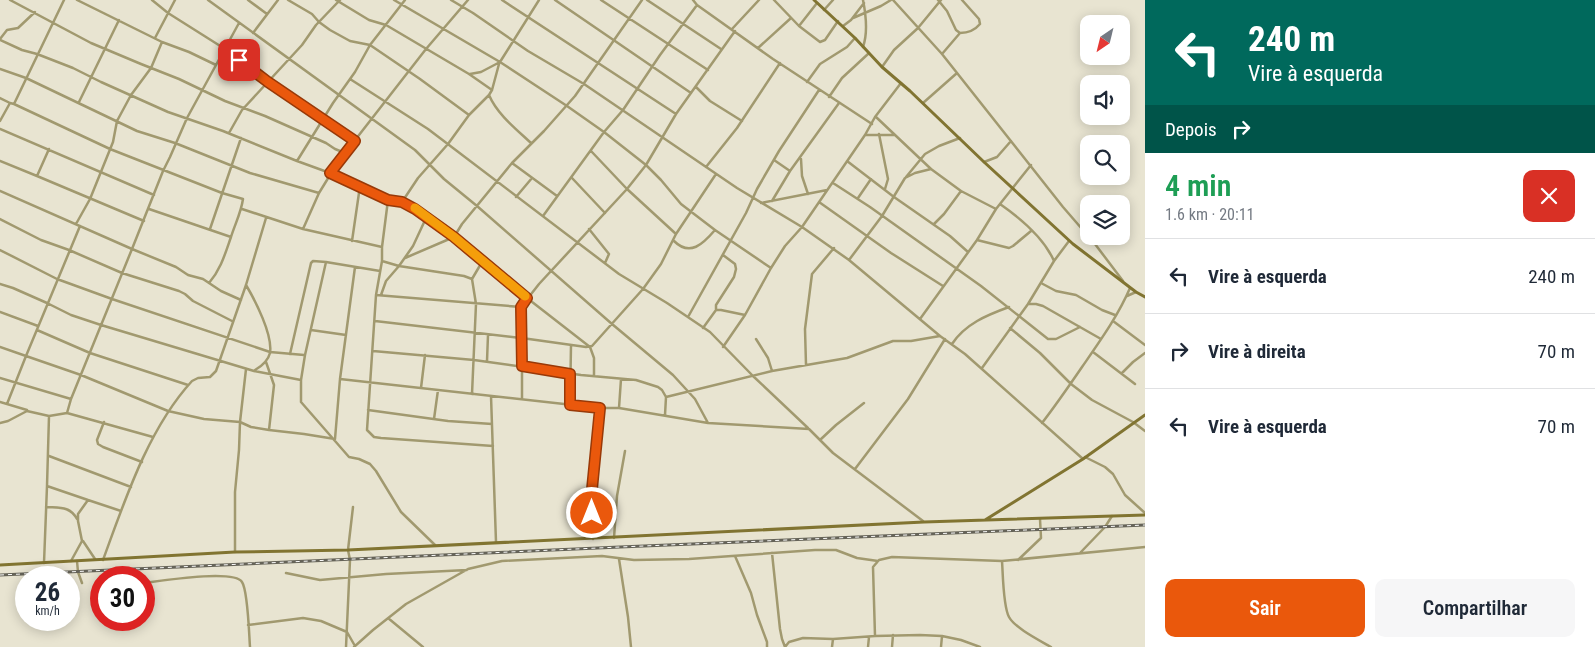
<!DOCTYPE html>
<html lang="pt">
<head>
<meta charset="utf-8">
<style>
	:root { --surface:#fff; --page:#f6f6f7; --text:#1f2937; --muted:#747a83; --line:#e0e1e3; --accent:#ea580c }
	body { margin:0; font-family:"Roboto Condensed",sans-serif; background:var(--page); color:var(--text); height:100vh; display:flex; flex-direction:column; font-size:19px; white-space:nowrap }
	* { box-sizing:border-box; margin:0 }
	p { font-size:16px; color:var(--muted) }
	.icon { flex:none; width:28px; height:28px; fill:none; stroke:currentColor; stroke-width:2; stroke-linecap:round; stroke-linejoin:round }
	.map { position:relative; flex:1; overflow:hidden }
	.panel { display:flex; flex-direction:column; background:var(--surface); width:450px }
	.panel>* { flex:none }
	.banner { background:#00695c; color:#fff; overflow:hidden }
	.needle { width:32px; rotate:215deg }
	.fabs { position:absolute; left:1080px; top:15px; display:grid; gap:10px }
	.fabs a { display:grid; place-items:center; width:50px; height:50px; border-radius:10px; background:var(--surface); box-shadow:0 2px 12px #0003; font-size:25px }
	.speed { position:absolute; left:15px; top:566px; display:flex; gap:10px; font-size:25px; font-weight:700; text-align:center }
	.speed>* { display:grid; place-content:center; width:65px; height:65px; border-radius:50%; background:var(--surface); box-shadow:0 2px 12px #0003; line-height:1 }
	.speed small { font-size:12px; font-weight:400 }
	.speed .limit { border:8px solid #d22; background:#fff; color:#111 }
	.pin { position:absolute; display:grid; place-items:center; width:42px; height:42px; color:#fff; margin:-21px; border-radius:10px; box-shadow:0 2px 8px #0006 }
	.me { position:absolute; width:55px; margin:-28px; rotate:0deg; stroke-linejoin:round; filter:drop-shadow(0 0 4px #0008) }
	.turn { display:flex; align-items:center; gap:18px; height:105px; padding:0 20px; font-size:22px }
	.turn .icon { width:65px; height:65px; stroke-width:2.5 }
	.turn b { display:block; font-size:35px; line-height:42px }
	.then { display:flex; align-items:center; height:48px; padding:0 20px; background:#0003; gap:10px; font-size:19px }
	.round { display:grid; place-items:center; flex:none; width:52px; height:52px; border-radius:10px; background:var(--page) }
	.overview { display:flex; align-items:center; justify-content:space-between; height:85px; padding:0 20px }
	h1 { font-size:30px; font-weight:600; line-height:38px; color:#1e9e55 }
	.action { display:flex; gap:10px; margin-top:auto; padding:10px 20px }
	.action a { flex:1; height:58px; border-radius:10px; background:var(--accent); color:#fff; font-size:20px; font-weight:600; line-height:58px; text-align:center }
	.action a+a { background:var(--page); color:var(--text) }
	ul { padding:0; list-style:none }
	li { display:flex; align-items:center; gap:15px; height:75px; padding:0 20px; border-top:1px solid var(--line) }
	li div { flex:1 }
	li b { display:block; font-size:19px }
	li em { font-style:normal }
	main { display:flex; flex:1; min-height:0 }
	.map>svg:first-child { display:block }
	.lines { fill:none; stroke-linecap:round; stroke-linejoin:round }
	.street { stroke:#a1996f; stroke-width:2.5 }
	.secondary { stroke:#817431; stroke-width:3 }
	.rail-casing { stroke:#656358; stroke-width:3 }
	.rail { stroke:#fff; stroke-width:1; stroke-dasharray:4; stroke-linecap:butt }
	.route-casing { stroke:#983908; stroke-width:12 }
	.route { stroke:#ea580c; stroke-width:9 }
	.slow { stroke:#f59e0b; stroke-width:9 }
</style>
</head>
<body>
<main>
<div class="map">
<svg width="1145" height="647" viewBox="0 0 1145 647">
	<rect width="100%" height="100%" fill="#e8e4d1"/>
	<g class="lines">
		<!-- street -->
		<path class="street" d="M10 0 91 43 141 64 179 79 225 101 265 116 326 143 335 149 345 153
			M77 0 162 42 189 52 216 65
			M152 0 168 13 225 49 268 82 355 141
			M208 0 415 150 444 179 477 206 612 324 673 375 695 399 708 423
			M248 0 267 14
			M288 0 312 14 319 22 330 30 350 41 370 45 420 79 469 115
			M336 0 369 20 386 25 469 74 492 90
			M394 0 500 62 567 106 604 132 646 165 661 180 681 204 715 230 771 268
			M451 0 473 13 528 51 584 84 737 188 802 227 849 260 940 336 965 354 1083 459
			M502 0 676 114
			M555 0 691 93
			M601 0 708 70
			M647 0 721 49
			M693 0 697 5 773 59 872 124
			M774 0 799 26 820 42 825 40 838 21
			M893 0 942 54 1063 207 1095 244 1123 281
			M938 0 947 11 956 30 960 33
			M824 10 833 0
			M853 18 881 6 891 0
			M239 23 187 118 170 157 163 171 132 249 176 267 188 275 203 279 221 291 241 300
			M799 26 817 3
			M843 26 851 20 864 3
			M732 29 759 0
			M253 33 278 0
			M155 38 175 0
			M0 39 7 30 18 28 35 12
			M0 40 22 50 37 54 73 68 101 82 168 112 223 131 297 161 330 173 388 200 402 202 427 216 454 237 527 298 590 347 594 358V376
			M863 47C868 33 866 15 863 0
			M758 48 791 18
			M942 54 960 33C968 33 975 30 980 24L979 19 962 0
			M499 64 492 90 489 95C497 114 516 129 531 143
			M882 67 894 50 918 28 941 0
			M0 69 26 78 137 131 175 143 250 173 319 193
			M470 74 481 72 500 62 539 0
			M350 79 428 129 619 274 667 303 710 332 753 376 808 428
			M807 82 820 64 847 47 855 38
			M696 87 710 101 742 121
			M829 97 842 78 868 54
			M0 98 10 103
			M79 102 119 20
			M923 103 957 73
			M14 104 64 0
			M876 117 931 169
			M0 121 10 103 14 104 110 149 222 193 243 199C241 213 235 224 231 237 225 254 221 269 209 283
			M0 129 154 195
			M229 133 242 110 302 45 316 25 340 0
			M879 134 888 179 885 189
			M865 135H894
			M49 149 37 176 144 221
			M591 151 627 189 676 234
			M801 159 802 176 808 194
			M774 160 790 171
			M0 161 37 176
			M297 161 333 103 355 72 370 45 405 0
			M847 161 894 197 950 236 968 252
			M984 162 997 157 1011 141
			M512 163 557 196
			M706 167 737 128 780 63
			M906 177 925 154 939 146 960 138
			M572 178 605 213
			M833 183 870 207 981 286 1048 339H1056L1080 327
			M0 191 132 249 71 399 67 413
			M516 197 532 178
			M858 198 871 179
			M388 200 382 247V261L376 295 367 430 374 437 381 438 493 446
			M772 201 790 171 839 103
			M402 202 418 178 448 144 469 115 489 95
			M819 202 891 253 943 286
			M761 203 827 190
			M1000 204C1020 218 1044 238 1054 261
			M149 209 231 237
			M242 209 303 229 382 247
			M543 216 604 132 623 110 660 55 697 5
			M0 219 41 240 69 250 122 273 179 291 185 294 193 301 232 321
			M76 224 90 199 113 142 117 121 131 95 151 68 162 42
			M934 224 944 214 961 191
			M80 226 26 356 81 375 168 411 204 419 240 422 251 427 269 430 304 434 335 439
			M210 229 241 138
			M303 229 319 193 338 162 426 49 468 0
			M589 229 609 254 605 263
			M977 240 1009 248 1013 246 1031 231
			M352 241 360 186
			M674 241C690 257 703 244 715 230
			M0 250 57 279 112 299 270 352 304 355
			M405 258 454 237 462 224 512 163 544 131 575 96 642 0
			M849 260 882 216 905 178 915 173 931 169 961 191 996 209
			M382 261 399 266 464 276 472 279
			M380 271 326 262 305 355 301 380V402L349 457 359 459 370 464 376 471 401 512 435 545
			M1041 283 1056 291 1076 295 1102 310 1115 315
			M0 284 13 288 47 303 71 315 101 325 254 371 301 380
			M246 285C255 300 273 335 270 353 268 361 262 366 255 370
			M376 295 521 307
			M381 295 386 281 399 266 413 246 427 216
			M1127 296 1136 292
			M1028 304H1036L1043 306 1101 339
			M716 310H721L745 315
			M0 312 38 326
			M688 317 746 213 757 189 779 151 819 90
			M920 319 977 240 996 209 1031 165
			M375 321 529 339 586 347 592 346 643 289 661 264 676 234 716 174
			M1113 321 1145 345
			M703 328 716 310V305L734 277 736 269 735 264 723 255
			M1010 328 1040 353 1071 384 1092 400 1133 422 1145 431
			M37 330 90 353 188 385
			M311 330 346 335
			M756 339 768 358 772 371
			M952 344C965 324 987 315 1009 307
			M0 347 26 356 7 404
			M723 347 745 315 771 268 785 246 802 227 865 135 875 117 901 83
			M373 351 474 360 581 375 636 380 658 387 662 390 666 397 665 415
			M1093 352 1135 384
			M290 354 311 263 313 261 326 262
			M487 361 488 335
			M266 362 274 385 269 430
			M806 365 805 329 812 274 834 248
			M982 368 1028 304 1054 261 1069 241
			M1122 373 1133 362 1145 353
			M0 378 71 399
			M340 379 600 408H619L708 423 809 429 833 453 923 521
			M421 388 425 355
			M472 394 476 304 472 279 482 262
			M491 396 496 542
			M666 397 772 371 847 358 893 341H911L940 336
			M522 399V352L521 307 539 284 627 189 646 165 676 114 735 31
			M0 402 27 410
			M570 405 571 345
			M619 408 621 379
			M368 410 448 421 492 424
			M49 416 47 486 88 500
			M434 419 438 390
			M104 422 97 440 98 444 103 447 142 462
			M0 423 8 421 27 411 49 416 67 413 153 437
			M1042 423C1056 405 1069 386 1082 367 1100 341 1118 316 1130 288
			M335 439 340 379 355 267
			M820 440 836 425 864 403
			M49 456 131 487
			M1085 457 1105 467 1113 474 1125 495 1145 513
			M855 469 908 399 945 339
			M46 507C60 508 70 506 77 519
			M614 538 617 496 625 451
			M593 539 592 489 600 408
			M83 541 95 559
			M235 552V492L239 450 240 422 246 369
			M772 553 780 629 782 639 785 647
			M1080 553 1105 527 1112 516
			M735 556 751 593 757 615 767 642V647
			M619 559 628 617 631 647
			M103 560C125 500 148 429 192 381L198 378 210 377 216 371 246 285 266 218
			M1018 560 1041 538 1040 519
			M71 561 82 541 78 521V514L88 500 121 511
			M77 561 78 572 82 583
			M1002 561C1003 574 1003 606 1009 617 1015 628 1039 640 1051 647
			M44 563 47 486
			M286 573 320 580 386 574 467 570
			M144 583C160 581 234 569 242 582 248 591 249 634 250 647
			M96 588 101 587
			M388 618 423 647
			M248 625 303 618 321 621 347 632 355 646
			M875 636 873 567 879 560 892 557 1002 561 1145 547
			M346 647 350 560 348 550 353 507
			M354 647 373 630 406 604 468 569 502 561 602 556 634 560 689 559 815 550H836L857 558 878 561
			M785 647 789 642 803 638 833 639 875 636 920 635 942 636 961 640 980 647
			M832 647 833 639
			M868 647 869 637
			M892 647 893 635
			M941 647 942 636"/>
		<!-- secondary -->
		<path class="secondary" d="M814 0 855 38 882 67 910 91 984 162 1073 244 1136 292 1145 297
			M985 520 1083 459 1145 415
			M0 565 235 552 348 550 924 522 1145 515"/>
		<!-- rail casing -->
		<g class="rail-casing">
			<path id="rail" d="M0 575 620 547 1145 525"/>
		</g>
		<!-- rail -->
		<use href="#rail" class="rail"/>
	</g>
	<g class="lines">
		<!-- route casing -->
		<g class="route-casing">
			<path id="route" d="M239 60 268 82 355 141 330 173 388 200 402 202 415 209 454 237 527 298 521 307 522 366 570 374V405L600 408 592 489V513"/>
		</g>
		<!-- route -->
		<use href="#route" class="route"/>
		<!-- slow -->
		<path class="slow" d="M415 208 454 237 525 296"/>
	</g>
</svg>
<div class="fabs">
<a><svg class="needle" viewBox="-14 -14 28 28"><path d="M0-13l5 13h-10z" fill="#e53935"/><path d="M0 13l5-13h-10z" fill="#747a83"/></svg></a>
<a><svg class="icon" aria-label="sound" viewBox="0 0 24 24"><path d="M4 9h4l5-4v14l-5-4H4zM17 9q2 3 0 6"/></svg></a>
<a><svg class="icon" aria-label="search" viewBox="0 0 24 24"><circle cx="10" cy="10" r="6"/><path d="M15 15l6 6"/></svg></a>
<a><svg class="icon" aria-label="layers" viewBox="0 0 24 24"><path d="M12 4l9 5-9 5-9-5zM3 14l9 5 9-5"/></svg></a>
</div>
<div class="speed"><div>26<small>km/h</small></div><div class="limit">30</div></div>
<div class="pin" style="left:239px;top:60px;background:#d93025"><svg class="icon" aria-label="arrive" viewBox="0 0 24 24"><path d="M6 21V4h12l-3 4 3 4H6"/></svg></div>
<svg class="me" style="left:592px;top:513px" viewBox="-20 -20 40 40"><circle r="17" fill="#ea580c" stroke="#fff" stroke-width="3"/><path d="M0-11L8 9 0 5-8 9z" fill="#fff"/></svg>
</div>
<section class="panel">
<div class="banner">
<div class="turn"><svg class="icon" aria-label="left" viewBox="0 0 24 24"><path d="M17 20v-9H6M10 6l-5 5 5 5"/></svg><div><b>240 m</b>Vire à esquerda</div></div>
<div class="then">Depois<svg class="icon" aria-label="right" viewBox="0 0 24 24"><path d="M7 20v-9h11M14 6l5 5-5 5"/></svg></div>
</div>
<div class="overview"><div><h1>4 min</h1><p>1.6 km · 20:11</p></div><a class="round" style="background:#d93025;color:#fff"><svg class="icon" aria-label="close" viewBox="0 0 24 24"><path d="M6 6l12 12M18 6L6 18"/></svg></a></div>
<ul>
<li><svg class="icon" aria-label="left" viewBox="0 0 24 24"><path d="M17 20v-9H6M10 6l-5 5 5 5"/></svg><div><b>Vire à esquerda</b></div><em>240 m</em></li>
<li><svg class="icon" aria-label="right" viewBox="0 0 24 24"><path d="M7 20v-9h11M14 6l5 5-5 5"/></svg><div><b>Vire à direita</b></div><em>70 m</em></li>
<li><svg class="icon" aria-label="left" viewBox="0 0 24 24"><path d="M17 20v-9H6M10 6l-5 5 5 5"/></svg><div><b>Vire à esquerda</b></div><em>70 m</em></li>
</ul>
<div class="action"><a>Sair</a><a>Compartilhar</a></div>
</section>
</main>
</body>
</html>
